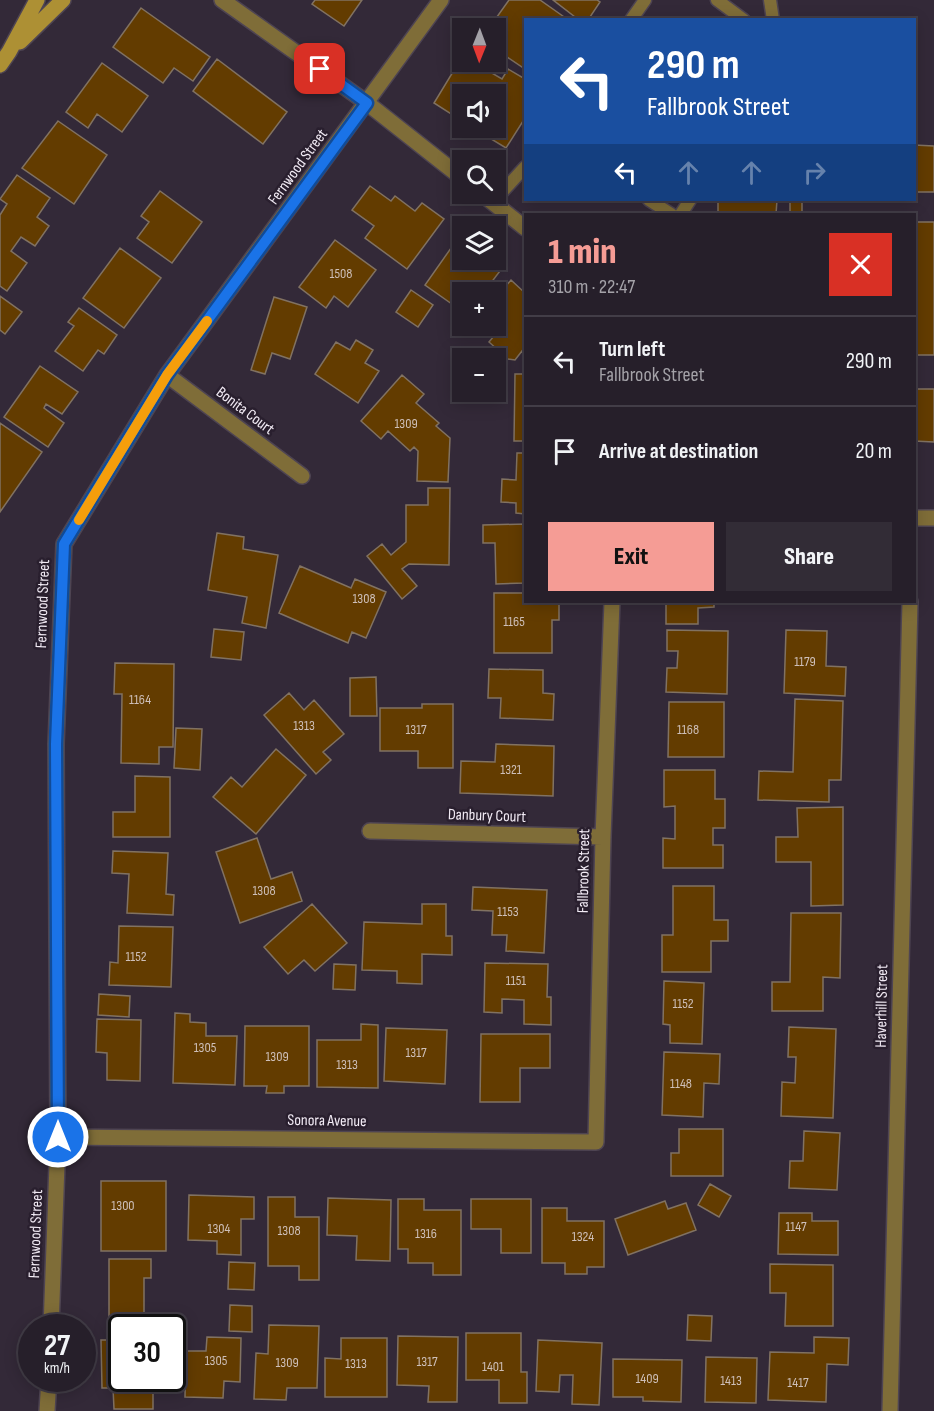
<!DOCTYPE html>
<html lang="en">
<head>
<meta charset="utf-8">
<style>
	:root { --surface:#261f2a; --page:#322c36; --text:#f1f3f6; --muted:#a4a2a8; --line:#423d47; --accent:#f59c95 }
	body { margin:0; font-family:"Sofia Sans Condensed",sans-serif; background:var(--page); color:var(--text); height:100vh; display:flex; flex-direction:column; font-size:22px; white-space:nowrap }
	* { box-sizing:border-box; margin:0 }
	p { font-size:20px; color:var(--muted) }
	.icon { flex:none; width:33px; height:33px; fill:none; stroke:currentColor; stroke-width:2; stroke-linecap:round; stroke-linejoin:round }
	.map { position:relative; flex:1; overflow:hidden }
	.panel { position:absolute; left:524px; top:213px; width:392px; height:390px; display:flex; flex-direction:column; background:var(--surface); border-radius:0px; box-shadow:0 3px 15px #0003,0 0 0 2px var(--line) }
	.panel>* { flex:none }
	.top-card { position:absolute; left:524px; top:18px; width:392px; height:183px; border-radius:0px; box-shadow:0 3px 15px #0003,0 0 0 2px var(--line); background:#1a4fa0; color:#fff; overflow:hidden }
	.needle { width:39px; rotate:181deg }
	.controls { position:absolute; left:452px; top:18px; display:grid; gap:12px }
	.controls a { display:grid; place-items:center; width:54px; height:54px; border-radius:0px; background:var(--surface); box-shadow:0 3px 15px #0003,0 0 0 2px var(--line); font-size:30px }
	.speed { position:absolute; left:18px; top:1314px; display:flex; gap:12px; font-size:30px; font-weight:700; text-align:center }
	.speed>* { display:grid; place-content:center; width:78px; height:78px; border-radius:50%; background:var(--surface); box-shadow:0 3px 15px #0003,0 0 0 2px var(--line); line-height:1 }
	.speed small { font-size:15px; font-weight:400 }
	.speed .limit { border:3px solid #111; border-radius:9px; background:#fff; color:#111 }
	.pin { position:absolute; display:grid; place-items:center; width:51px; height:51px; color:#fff; margin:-26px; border-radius:12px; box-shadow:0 3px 9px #0006 }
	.me { position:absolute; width:66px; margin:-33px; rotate:0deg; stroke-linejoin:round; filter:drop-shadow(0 0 4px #0008) }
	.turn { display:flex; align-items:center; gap:21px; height:126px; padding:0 24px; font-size:27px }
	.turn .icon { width:78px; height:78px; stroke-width:2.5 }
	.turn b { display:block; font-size:42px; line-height:51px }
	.lanes { display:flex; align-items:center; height:57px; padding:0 24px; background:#0003; justify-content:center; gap:30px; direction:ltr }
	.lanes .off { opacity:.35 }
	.round { display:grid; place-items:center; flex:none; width:63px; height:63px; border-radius:0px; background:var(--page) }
	.overview { display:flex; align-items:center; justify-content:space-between; height:102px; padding:0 24px }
	h1 { font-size:36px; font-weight:800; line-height:45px; color:var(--accent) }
	.button { display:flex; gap:12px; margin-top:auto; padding:12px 24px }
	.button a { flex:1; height:69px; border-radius:0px; background:var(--accent); color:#111; font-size:24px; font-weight:800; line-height:69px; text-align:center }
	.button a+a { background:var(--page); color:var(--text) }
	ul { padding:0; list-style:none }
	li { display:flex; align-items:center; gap:18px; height:90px; padding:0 24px; border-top:2px solid var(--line) }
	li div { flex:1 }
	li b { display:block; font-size:22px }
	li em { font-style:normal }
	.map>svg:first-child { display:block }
	.building { fill:#633c00; stroke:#817262; stroke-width:1.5 }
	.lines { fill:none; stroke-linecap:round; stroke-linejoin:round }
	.lane-casing { stroke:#4e4452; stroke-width:15 }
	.street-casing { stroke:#4e4452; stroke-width:18 }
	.secondary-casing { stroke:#4e4452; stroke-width:18 }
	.lane { stroke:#7f6d38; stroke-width:12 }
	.street { stroke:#7f6d38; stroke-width:15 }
	.secondary { stroke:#ad9034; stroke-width:15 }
	.route-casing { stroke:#114b97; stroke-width:15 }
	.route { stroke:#1a73e8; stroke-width:10 }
	.slow { stroke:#f59e0b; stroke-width:10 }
	.labels { text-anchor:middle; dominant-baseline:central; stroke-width:5; stroke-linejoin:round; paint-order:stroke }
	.number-label { font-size:14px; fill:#cebfb8 }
	.street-label { font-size:16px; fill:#f2ebf5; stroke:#291f2e }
</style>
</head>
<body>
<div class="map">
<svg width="934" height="1411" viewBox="0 0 934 1411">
	<rect width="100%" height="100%" fill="#332938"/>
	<!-- building -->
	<path class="building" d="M315 0H362L344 26 312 4Z
		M509 0H540L567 19 525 20V69L495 49V28H489Z
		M553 0H597L600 2 588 20H579Z
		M141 8 210 57 193 81 174 68 163 83 113 47Z
		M462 57V62H473L502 79 508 69 525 79V118L506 148 473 128H495V94H462V121L434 103Z
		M217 59 287 112 263 144 193 91Z
		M102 63 148 96 122 132 97 114 88 128 66 112Z
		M58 121 107 155 74 204 22 168Z
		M914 145 934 146V192H914Z
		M17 175 50 198 37 217 49 226 35 246 21 237 11 251 27 263 7 291 0 286V215L7 204 0 199Z
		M370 186 391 201 395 196 415 211 422 203 444 219 407 269 365 238 374 226 352 210Z
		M160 191 202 222 172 263 137 238 149 222 141 216Z
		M718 200H777L776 214H718Z
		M790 200H802V214H790Z
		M914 222H934V355H914Z
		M335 240 376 270 348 307 334 296 326 308 299 287Z
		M456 241 462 245V260H483L500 271 484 292H462V305L459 309 425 285Z
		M120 248 161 278 124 328 83 298Z
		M511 280 525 293V354L522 351 515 360 508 359 489 342 499 330 495 326V299Z
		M411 290 433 305 418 327 396 312Z
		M0 296 22 312 5 334 0 330Z
		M274 297 307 307 290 359 272 353 265 374 251 370Z
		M79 308 117 335 104 354 98 350 83 371 55 351 74 326 68 322Z
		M356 340 373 350 365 363 379 371 358 403 315 374 336 342 350 350Z
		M40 366 78 392 62 414 46 404 44 408 64 423 48 447 4 417Z
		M515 374H525V441H514Z
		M402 375 424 394 416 403 439 423 436 426 450 438 448 482 417 481 418 451 414 447 410 451 388 431 381 439 361 421Z
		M914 389H934V442L914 441Z
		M0 423 42 452 0 512Z
		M517 453H525V514L516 513V503L501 502 502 479 516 480Z
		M428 488H450L449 565 409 564 402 569 417 586 402 599 367 556 382 544 391 555 406 542V505H428Z
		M525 524V583L496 584 495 543H483V525Z
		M217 533 244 537 243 549 278 555 266 628 242 623 247 597 208 590Z
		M300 566 351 588 355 579 386 592 366 638 352 632 348 643 279 613Z
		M494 593H525V602H559V620H552V653H494Z
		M666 602H714V607L698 608V624H666Z
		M214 629 244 632 241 660 211 657Z
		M667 630 728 631 727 694 666 692 667 668H677L678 651H667Z
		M786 630 827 631 826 666 846 667 845 696 784 693Z
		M115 663 174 664 173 747H159V764L121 763 122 694H114Z
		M489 669 543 670V693L554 694 553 720 500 718 501 698H488Z
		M376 677 377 716H350V678Z
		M289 693 304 710 314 700 344 734 323 752 331 760 316 774 264 715Z
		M795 699 843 701 841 780H829V802L758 800 759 771 793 772Z
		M669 702H724V757H668Z
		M422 704H453V768H418V751H380V708H422Z
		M176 728 202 729 200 770 174 768Z
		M496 744 554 746 553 796 460 793 461 761 495 762Z
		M276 749 306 775 256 834 213 797 231 777 242 787Z
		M664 770H715V799H725V828H713V845H723V868H663V838L675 839V806L664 807Z
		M135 776 170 777V837H113V812H135Z
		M843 807V905L811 906V862H776V837H798L797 808Z
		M257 838 271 879 292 872 302 901 240 923 216 852Z
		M113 851 168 853 166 894 174 895 173 915 127 913 129 874 112 873Z
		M673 886H714V920H728V941H711V972H662V935H673Z
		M473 887 547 890 544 953 506 951 507 935H492L493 911 472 910Z
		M312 904 347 943 315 971 304 960 288 974 264 947Z
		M422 904H446V936H452V955L422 954V984L397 983V971L362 970 364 922 422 924Z
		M791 913H841L840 978 823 977V1011H772V982H790Z
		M119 926 173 927 171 987 109 985 110 962 118 963Z
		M485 963 548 964 547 997H551V1025L524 1024V1000L502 999V1013L484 1012Z
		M334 964 356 965 355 990 333 989Z
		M664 981 704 983 702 1044 670 1043V1025L663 1024Z
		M99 994 130 996 129 1017 98 1015Z
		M175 1013 190 1014V1022L206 1023V1036H237L235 1085 173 1083Z
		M97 1019 141 1020 140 1081 107 1080V1053L96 1052Z
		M361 1024 378 1025V1088L317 1087V1040H361Z
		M245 1026H309V1086H284V1093H266L267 1086H244Z
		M789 1027 836 1029 833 1118 781 1116 782 1082 795 1083 796 1057H788Z
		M386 1028 447 1030 445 1084 384 1081Z
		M481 1034H550V1068H520V1102H480Z
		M664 1052 720 1054 719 1084 704 1083 703 1117 662 1115Z
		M679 1129H723V1176H671V1153H679Z
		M804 1131 840 1133 837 1190 789 1188 790 1161H803Z
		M101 1181H166V1251H101Z
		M710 1184 731 1196 719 1217 698 1205Z
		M189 1195 254 1197V1219H241V1255L217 1254V1241L188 1240Z
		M268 1197H295V1217H319V1280H299V1266H268Z
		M328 1198 391 1200 390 1261 356 1260 357 1236 327 1235Z
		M398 1199H424V1210H461V1275H433V1263H408V1249H398Z
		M471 1199H531V1253H501V1229H471Z
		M665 1201 668 1209 686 1203 696 1230 628 1255 615 1219Z
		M542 1208H567V1221H604V1267H587V1274H565V1263H542Z
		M779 1213H812V1221H838V1255L778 1254Z
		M109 1259H151V1278H144V1328L109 1329Z
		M229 1262 255 1263 254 1290 228 1289Z
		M770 1264 833 1265V1326H785L786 1293H770Z
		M230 1305 252 1306V1332L229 1331Z
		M688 1315 712 1316 711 1341 687 1340Z
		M269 1325 319 1326 317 1388H287L286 1400 254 1399 256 1353 268 1354Z
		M466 1333H521V1372H527V1403H499V1380H466Z
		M398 1336 458 1337 457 1402H428L429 1386 397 1385Z
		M207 1337 241 1338 240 1382 224 1381 223 1398 185 1397 186 1351H206Z
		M814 1337 849 1338 848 1365 827 1364 826 1402 768 1400 770 1352 814 1353Z
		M341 1338H387V1397H325V1358L341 1359Z
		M101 1340H122V1378H153V1409H114L113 1388H102Z
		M538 1340 602 1343 599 1405 572 1404 573 1375H560L559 1392 536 1391Z
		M706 1357 757 1358 756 1403 705 1402Z
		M613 1359 682 1360 681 1402 643 1401V1397H613Z"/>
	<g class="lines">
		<!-- lane casing -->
		<g class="lane-casing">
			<path id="lane" d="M717 0 744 20
				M770 0 773 20
				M631 20 645 0
				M649 200 671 214
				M493 202 525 167
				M681 214 690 200"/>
		</g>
		<!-- street casing -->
		<g class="street-casing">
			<path id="street" d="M222 0 367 103 462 178
				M482 194 525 228
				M167 375 302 476
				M914 518H934
				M370 831 603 837
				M58 1137 596 1142 603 837 612 602
				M51 1328 58 1137 56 744 64 544 167 375 441 0
				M47 1411 49 1378
				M890 1411 910 602"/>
		</g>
		<!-- secondary casing -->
		<g class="secondary-casing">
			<path id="secondary" d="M20 42 63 0
				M0 65 9 52 37 0"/>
		</g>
		<!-- lane -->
		<use href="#lane" class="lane"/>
		<!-- street -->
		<use href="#street" class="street"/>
		<!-- secondary -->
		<use href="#secondary" class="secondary"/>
	</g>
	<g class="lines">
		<!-- route casing -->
		<g class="route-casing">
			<path id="route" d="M58 1137 56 744 64 544 167 375 367 103 320 69"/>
		</g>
		<!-- route -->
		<use href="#route" class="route"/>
		<!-- slow -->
		<path class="slow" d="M79 520 167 375 207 321"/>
	</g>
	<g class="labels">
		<!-- number labels -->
		<g class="number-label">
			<text x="341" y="273">1508</text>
			<text x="406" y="423">1309</text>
			<text x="364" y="598">1308</text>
			<text x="514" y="621">1165</text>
			<text x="805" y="661">1179</text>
			<text x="140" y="699">1164</text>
			<text x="304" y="725">1313</text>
			<text x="416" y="729">1317</text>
			<text x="688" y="729">1168</text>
			<text x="511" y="769">1321</text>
			<text x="264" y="890">1308</text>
			<text x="508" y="911">1153</text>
			<text x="136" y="956">1152</text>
			<text x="516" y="980">1151</text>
			<text x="683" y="1003">1152</text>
			<text x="205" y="1047">1305</text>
			<text x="416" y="1052">1317</text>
			<text x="277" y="1056">1309</text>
			<text x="347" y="1064">1313</text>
			<text x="681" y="1083">1148</text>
			<text x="123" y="1205">1300</text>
			<text x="796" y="1226">1147</text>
			<text x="219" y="1228">1304</text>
			<text x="289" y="1230">1308</text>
			<text x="426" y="1233">1316</text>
			<text x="583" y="1236">1324</text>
			<text x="216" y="1360">1305</text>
			<text x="427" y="1361">1317</text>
			<text x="287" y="1362">1309</text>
			<text x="356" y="1363">1313</text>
			<text x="493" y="1366">1401</text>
			<text x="647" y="1378">1409</text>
			<text x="731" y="1380">1413</text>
			<text x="798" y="1382">1417</text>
		</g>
		<!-- street labels -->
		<g class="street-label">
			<text transform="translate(298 167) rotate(-54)">Fernwood Street</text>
			<text transform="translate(245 411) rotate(37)">Bonita Court</text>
			<text transform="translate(43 604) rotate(-88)">Fernwood Street</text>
			<text transform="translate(487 816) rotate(2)">Danbury Court</text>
			<text transform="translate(584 871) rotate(-89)">Fallbrook Street</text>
			<text transform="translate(882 1006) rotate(-89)">Haverhill Street</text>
			<text transform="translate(327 1121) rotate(1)">Sonora Avenue</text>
			<text transform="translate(36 1234) rotate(-88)">Fernwood Street</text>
		</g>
	</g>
</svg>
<div class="controls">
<a><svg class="needle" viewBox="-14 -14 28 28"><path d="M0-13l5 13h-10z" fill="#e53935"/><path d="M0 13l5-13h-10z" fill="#a4a2a8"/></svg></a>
<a><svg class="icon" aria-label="sound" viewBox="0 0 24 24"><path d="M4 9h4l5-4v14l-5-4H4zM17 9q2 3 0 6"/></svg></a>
<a><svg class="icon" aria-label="search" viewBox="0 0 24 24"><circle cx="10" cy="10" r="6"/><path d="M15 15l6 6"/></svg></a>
<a><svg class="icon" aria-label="layers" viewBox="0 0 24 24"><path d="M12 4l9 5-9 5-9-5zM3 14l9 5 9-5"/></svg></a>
<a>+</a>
<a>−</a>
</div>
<div class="speed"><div>27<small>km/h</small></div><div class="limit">30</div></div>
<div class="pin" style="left:320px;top:69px;background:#d93025"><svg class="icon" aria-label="arrive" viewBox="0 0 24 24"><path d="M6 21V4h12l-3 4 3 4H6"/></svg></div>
<svg class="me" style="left:58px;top:1137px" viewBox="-20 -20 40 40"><circle r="17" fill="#1a73e8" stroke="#fff" stroke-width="3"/><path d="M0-11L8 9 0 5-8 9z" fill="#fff"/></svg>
<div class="top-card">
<div class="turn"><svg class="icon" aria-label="left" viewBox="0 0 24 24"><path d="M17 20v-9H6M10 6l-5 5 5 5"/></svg><div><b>290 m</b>Fallbrook Street</div></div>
<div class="lanes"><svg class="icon" aria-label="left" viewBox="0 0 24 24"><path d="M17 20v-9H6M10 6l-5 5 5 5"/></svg><svg class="icon off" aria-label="ahead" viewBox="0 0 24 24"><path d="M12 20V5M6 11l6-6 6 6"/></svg><svg class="icon off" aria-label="ahead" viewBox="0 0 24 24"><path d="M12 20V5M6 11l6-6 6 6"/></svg><svg class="icon off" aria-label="right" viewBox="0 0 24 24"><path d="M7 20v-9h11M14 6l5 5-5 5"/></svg></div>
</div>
<section class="panel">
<div class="overview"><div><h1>1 min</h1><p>310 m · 22:47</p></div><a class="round" style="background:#d93025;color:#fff"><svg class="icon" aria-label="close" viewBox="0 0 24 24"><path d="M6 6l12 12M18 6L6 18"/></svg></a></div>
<ul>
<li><svg class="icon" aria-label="left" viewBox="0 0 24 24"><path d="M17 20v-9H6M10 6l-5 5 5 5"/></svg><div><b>Turn left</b><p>Fallbrook Street</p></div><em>290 m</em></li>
<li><svg class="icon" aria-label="arrive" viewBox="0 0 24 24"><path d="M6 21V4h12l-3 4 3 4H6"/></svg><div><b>Arrive at destination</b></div><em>20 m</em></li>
</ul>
<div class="button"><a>Exit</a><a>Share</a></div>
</section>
</div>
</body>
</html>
